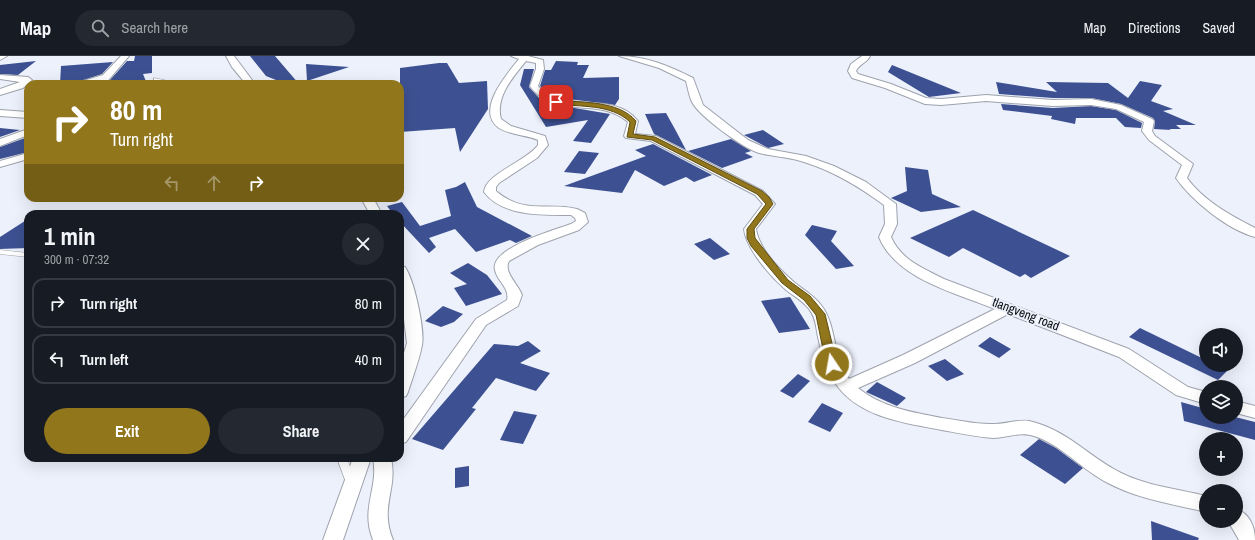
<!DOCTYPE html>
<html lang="en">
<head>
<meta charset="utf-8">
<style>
	:root { --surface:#171b24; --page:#242831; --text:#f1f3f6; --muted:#9ea1a6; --line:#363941; --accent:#91761c }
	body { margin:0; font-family:"Archivo Narrow",sans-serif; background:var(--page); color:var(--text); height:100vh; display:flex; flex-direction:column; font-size:15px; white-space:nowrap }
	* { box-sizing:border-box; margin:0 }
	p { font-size:13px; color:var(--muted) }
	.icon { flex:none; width:22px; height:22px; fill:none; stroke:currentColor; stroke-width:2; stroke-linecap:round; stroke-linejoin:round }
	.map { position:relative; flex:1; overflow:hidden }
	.panel { position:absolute; left:24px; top:154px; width:380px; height:252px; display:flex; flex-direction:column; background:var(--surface); border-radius:12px; box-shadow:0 4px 16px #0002 }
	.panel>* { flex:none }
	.top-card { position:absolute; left:24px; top:24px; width:380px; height:122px; border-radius:12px; box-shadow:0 4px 16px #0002; background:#91761c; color:#fff; overflow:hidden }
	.tools { position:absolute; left:1199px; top:272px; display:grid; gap:8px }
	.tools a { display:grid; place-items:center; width:44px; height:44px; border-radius:50%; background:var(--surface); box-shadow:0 4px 16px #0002; font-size:20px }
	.pin { position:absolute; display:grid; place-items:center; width:34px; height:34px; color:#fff; margin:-17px; border-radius:8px; box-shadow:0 2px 6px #0006 }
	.me { position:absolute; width:44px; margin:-22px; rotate:348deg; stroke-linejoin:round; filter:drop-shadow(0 0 3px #0008) }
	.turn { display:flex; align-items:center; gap:14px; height:84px; padding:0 20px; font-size:18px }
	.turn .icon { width:52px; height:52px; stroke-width:2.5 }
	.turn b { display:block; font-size:28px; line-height:34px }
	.lanes { display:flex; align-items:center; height:38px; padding:0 20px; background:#0003; justify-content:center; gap:20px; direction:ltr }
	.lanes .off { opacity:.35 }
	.round { display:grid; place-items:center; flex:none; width:42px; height:42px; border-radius:21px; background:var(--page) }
	.head { display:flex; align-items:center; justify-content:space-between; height:68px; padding:0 20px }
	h1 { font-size:24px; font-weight:700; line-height:30px }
	.action { display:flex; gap:8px; margin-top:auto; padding:8px 20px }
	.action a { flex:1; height:46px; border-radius:24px; background:var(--accent); color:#fff; font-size:16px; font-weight:700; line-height:46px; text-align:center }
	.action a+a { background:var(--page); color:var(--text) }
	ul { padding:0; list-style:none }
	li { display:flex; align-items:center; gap:12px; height:50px; margin:0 8px 6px; padding:0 12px; border:2px solid var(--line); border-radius:12px }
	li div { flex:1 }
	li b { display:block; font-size:15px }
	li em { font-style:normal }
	header { display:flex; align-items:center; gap:24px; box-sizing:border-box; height:56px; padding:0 20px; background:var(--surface); border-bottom:1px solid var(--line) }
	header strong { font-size:19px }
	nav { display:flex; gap:22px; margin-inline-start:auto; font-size:14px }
	.search { width:280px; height:36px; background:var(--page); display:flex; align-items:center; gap:10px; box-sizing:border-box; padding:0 14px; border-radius:22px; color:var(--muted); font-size:15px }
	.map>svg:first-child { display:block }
	.building { fill:#3d5192 }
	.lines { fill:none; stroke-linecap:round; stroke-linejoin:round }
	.lane-casing { stroke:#9da2ac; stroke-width:1 }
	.street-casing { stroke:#9da2ac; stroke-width:2 }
	.lane { fill:#fff; fill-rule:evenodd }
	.street { fill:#fff; fill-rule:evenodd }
	.route { fill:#91761c; stroke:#5e4d12 }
	.labels { text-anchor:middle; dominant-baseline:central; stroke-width:4; stroke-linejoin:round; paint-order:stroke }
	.street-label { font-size:13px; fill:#0a0c0f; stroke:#edf1fc }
</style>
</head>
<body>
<header>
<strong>Map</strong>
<div class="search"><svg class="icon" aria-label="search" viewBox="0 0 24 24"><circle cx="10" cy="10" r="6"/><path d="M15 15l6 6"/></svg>Search here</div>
<nav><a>Map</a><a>Directions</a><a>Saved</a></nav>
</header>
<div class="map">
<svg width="1255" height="484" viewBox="0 0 1255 484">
	<rect width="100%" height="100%" fill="#edf1fc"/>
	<!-- building -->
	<path class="building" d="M135 0H152V17L143 18 147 28H123V26L112 28 110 24 127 5H134Z
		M250 0H275L299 28H286L266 20Z
		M36 5 18 19 0 18V9Z
		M556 5 578 6 577 9H589L583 22 619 21V43L615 49 561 42 550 37 540 30 545 14H551Z
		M113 6 102 18 72 28H60L61 10Z
		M439 7H447L459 27 487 25 488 53 460 96 455 72 400 76V12Z
		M306 8 349 11 307 25Z
		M892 9 961 37 929 41 888 16Z
		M524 13H534L529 31 539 42 551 48 610 58 591 87 573 85 588 64 546 71 520 29Z
		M1140 25 1162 29 1151 45 1173 53 1163 55 1196 69H1176L1181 73H1169L1171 74 1154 73 1155 65 1153 62 1121 48 1091 42H1053L999 38 996 26 1057 36 1046 26 1108 27 1128 42Z
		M1001 48 1053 52 1091 50 1116 54 1142 67 1141 72 1125 71 1116 62H1076L1075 68 1051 63 1052 60 1003 54Z
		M666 57 676 75 686 94 654 78 645 58Z
		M0 72 20 74 0 81Z
		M763 74 784 88 768 92 744 79Z
		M28 81V96L0 103V91Z
		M731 83 751 95 745 97 753 101 722 112 688 95Z
		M653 88 712 119 694 126 686 121 664 130 635 114 622 137 564 130 646 100 635 94Z
		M579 95 599 97 585 118 564 116Z
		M905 111 928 114 932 138 961 151 921 156 891 142 907 135Z
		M465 126 477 151 532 180 516 187 510 184 476 196 455 173 429 182 436 191 429 197 400 166V158H393L387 150 402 146 420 170 451 160 445 134 456 131Z
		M973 154 1070 200 1031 222 1025 218 1020 221 963 192 949 201 910 182Z
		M28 163V192L0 193V181Z
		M812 169 837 175 831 185 854 210 836 213 805 179Z
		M710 182 730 198 714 204 694 188Z
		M468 207 487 219 502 238 466 250 454 232 467 228 450 217Z
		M790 241 810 273 779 277 761 245Z
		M443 250 463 258 454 266 441 271 425 265Z
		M1140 272 1206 304V309H1217L1228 314 1218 324 1129 281Z
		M990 281 1011 293 999 302 978 290Z
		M528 285 541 295 520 307 550 317 536 335 496 322 472 352 476 353 443 394 412 383 494 288 518 290Z
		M945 303 964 318 947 325 928 310Z
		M798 318 810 325 793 342 780 335Z
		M877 326 906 342 897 350 866 336Z
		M1181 346 1206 353V361H1235L1255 366V384L1184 365Z
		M822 347 843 357 830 376 808 366Z
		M514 355 537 359 523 388 500 384Z
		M1039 383 1056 392 1083 412 1065 428 1020 399Z
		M469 410V430L455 432V412Z
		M1151 465 1199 482 1198 484H1152Z"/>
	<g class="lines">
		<!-- lane casing -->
		<g class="lane-casing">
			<path id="lane" d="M154 22 178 27 180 28H172L155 24H154Z
				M0 194 28 197V201L0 198Z
				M337 402H347L355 426 353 429 350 430 347 429Z"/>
		</g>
		<!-- street casing -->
		<g class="street-casing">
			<path id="street" d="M0 0H7L0 4Z
				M121 0H129L105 28H96L97 26 73 28 103 19Z
				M226 0H234L255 28H246L232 11Z
				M511 0H528L543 4 544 13 538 30C564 60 613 33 638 65L635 78 656 80 763 135 775 148 756 173C759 193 780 214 795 227 804 234 814 240 821 249 837 269 832 300 849 323L903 299 995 253C956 237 896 223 879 181L885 168 884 149C861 132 835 116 807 107 792 101 775 101 759 97 743 92 699 60 692 46 689 40 688 32 686 25L659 12 619 0C646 0 669 10 693 22L703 49 748 84 768 93 806 100 834 110 866 126 896 148 897 168 891 181C901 204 923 212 944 223L1129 293 1188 331 1206 336V348L1176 339 1119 301 1008 258 915 307 858 332C883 352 912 356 942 362 958 364 974 368 990 368 1003 369 1017 363 1029 365 1066 373 1089 401 1121 417 1147 430 1178 433 1206 440V456C1173 448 1138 443 1108 427 1082 414 1062 389 1034 380 1020 375 1007 382 993 382 976 381 959 377 942 374 906 367 862 362 838 331 827 316 822 300 818 281 816 272 816 261 809 253 803 245 794 240 786 234 771 221 746 193 744 173L763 148 755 139 651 85 626 82 624 80 628 66C597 39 556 66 530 30L536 13V7L526 5C513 21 495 41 501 63L511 70 545 80 548 89 537 102 499 127 496 131V135C524 159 547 146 577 153L585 157 588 166 579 174 538 189 509 205C503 216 518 228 522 239L518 250 486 269 406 386 400 388V368L476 263 507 244C510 232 497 225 495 214 489 192 555 174 571 168L576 165 575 162 571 159C543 159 503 161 484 136 485 118 527 105 538 89V84C526 79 510 79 499 72 475 55 506 19 519 3Z
				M862 0H870C867 7 859 8 856 15L858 18 891 28 926 42 941 43 986 39 1053 44 1091 43 1121 49 1152 63 1154 65 1152 75 1155 80 1193 108 1187 122C1204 145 1230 159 1255 172V181C1228 174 1191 144 1176 122L1182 109 1149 84 1142 75 1144 66 1116 53 1091 49 1053 50 986 45 941 49 925 48 885 32 852 22 848 15 851 8Z
				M0 19 28 21 32 24 23 32 0 39V33L20 26 0 23Z
				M0 54 28 56V62L0 60Z
				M28 73V79L0 90V83Z
				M28 97V103L0 111V105Z
				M361 142H373L382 158H370Z
				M400 210 405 211C414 224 425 273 422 289 419 305 413 320 408 336L406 340 400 342V310L407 287 400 232Z
				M1236 345 1255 350V362L1236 357Z
				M353 402H371L343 484H323Z
				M373 402H391C398 434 379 450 393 484H373C360 451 379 433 373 402Z
				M1236 453C1249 457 1255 470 1255 484H1239L1228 465H1236Z"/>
		</g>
		<!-- lane -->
		<use href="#lane" class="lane"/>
		<!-- street -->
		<use href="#street" class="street"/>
	</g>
	<!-- route -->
	<path class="route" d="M556 44C582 47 618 44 636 65L633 78 655 81 762 135 769 141 773 148 754 173 755 182 788 224 810 240 825 258 837 308 835 311 832 312 826 308 816 259 804 244 782 227 751 190 747 182V173L766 148 757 138 652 84 627 81 630 66C610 47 580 52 554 47V45Z"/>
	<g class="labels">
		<!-- street labels -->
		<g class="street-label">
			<text transform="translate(1026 258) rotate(21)">tlangveng road</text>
		</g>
	</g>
</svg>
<div class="tools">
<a><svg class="icon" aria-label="sound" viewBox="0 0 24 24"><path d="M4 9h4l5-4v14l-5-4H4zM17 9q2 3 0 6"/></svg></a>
<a><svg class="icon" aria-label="layers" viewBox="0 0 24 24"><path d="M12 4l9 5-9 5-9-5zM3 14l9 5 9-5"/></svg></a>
<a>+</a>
<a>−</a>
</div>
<div class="pin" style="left:556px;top:46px;background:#d93025"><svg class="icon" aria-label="arrive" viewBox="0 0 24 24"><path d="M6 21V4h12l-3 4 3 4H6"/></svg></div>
<svg class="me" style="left:832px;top:308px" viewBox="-20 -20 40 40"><circle r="17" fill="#91761c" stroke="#fff" stroke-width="3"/><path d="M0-11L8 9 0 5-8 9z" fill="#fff"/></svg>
<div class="top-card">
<div class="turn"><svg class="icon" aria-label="right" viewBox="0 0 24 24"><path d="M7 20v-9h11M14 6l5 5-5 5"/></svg><div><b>80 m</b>Turn right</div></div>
<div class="lanes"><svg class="icon off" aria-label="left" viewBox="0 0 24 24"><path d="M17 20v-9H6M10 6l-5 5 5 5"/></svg><svg class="icon off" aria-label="ahead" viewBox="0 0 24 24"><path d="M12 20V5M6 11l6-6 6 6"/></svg><svg class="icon" aria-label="right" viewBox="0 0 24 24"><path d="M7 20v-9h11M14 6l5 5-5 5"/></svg></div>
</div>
<section class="panel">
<div class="head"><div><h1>1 min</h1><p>300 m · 07:32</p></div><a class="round"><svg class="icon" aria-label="close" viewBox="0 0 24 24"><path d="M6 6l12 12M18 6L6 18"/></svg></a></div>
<ul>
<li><svg class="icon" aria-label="right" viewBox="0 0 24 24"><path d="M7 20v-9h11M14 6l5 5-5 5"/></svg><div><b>Turn right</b></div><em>80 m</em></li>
<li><svg class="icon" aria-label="left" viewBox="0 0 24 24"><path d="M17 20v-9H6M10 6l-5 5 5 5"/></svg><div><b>Turn left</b></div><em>40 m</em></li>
</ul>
<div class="action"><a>Exit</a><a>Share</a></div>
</section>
</div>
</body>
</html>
